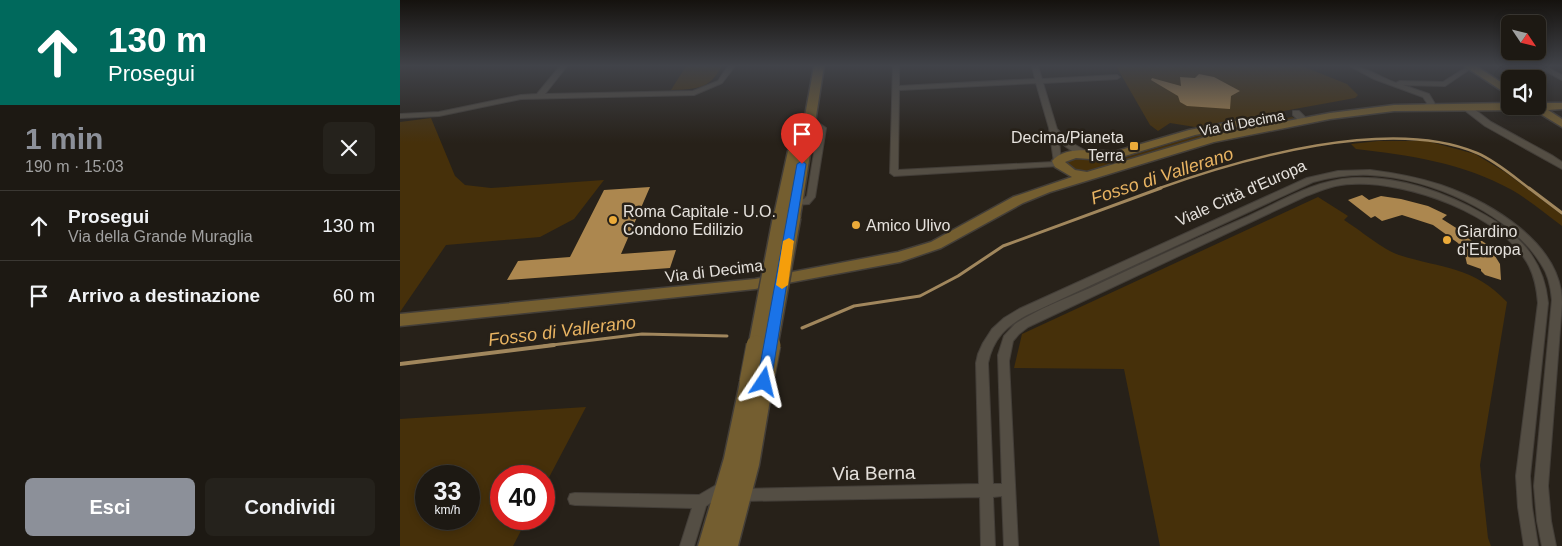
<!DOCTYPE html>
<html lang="it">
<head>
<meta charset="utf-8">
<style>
	:root { --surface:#1d1913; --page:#25221c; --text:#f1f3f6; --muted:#a0a0a0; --line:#3b3833; --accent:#8c9099 }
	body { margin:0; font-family:Arial,sans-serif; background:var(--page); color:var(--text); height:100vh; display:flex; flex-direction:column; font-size:19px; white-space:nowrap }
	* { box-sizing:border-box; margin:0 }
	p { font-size:16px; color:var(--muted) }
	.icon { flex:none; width:28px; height:28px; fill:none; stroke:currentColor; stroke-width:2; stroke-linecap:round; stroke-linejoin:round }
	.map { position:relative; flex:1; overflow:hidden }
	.drawer { display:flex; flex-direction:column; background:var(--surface); width:400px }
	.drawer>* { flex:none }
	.banner { background:#00695c; color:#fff; overflow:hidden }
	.needle { width:32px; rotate:125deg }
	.tools { position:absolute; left:1101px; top:15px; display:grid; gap:10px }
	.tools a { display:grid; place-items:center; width:45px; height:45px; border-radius:8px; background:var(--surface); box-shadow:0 2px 8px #0003,0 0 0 1px var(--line); font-size:25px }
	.speed { position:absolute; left:15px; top:465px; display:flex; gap:10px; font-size:25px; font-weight:700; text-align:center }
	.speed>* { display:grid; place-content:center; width:65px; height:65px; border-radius:50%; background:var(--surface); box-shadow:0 2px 8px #0003,0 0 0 1px var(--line); line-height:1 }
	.speed small { font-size:12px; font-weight:400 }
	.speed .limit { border:8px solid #d22; background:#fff; color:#111 }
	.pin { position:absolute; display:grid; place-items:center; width:42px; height:42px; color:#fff; margin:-51px -21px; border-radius:50% 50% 50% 0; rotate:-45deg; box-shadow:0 0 5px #0007 }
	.pin .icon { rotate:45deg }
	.me { position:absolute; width:55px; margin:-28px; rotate:10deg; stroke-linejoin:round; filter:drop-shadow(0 0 4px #0008) }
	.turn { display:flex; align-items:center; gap:18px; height:105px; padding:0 25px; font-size:22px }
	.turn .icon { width:65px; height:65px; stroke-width:2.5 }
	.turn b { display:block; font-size:35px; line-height:42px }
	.round { display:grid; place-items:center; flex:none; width:52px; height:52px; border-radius:8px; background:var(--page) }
	.overview { display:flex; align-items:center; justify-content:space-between; height:85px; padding:0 25px }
	h1 { font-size:30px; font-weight:700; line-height:38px; color:var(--accent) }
	.action { display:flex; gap:10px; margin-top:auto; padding:10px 25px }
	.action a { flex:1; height:58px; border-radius:8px; background:var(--accent); color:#fff; font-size:20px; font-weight:700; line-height:58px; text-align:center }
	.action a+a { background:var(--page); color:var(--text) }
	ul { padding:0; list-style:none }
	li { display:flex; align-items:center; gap:15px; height:70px; padding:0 25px; border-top:1px solid var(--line) }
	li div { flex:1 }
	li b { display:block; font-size:19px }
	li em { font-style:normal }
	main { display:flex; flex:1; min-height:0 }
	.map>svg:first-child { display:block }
	.green { fill:#46300a; fill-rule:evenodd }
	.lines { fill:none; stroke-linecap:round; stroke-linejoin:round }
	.stream-far2 { stroke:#a1875d; stroke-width:2.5 }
	.stream-far1 { stroke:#a1875d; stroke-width:3 }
	.stream { stroke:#a1875d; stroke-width:4 }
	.building { fill:#ac874f }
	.street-casing { stroke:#433e38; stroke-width:2 }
	.secondary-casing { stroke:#433e38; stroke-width:3 }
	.street { fill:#544e44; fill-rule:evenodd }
	.secondary { fill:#745e30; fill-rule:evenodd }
	.secondary-bridge-far1-casing { stroke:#433e38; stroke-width:18; stroke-linecap:butt }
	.secondary-bridge-casing { stroke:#433e38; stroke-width:21; stroke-linecap:butt }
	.secondary-bridge-far1 { stroke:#745e30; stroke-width:15 }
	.secondary-bridge { stroke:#745e30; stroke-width:19 }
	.route { fill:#1a73e8; stroke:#114b97 }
	.slow { fill:#f59e0b }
	.poi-dot { fill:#ebaa39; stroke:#272119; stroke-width:2 }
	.labels { text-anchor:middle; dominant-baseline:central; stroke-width:5; stroke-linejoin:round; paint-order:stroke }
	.far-street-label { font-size:14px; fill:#e5e1dc; stroke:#272119 }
	.poi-label { font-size:16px; fill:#e5e1dc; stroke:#272119; text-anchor:start }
	.street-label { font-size:16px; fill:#e5e1dc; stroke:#272119 }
	.water-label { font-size:18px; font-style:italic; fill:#e9b462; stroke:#272119 }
	.near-street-label { font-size:19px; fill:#e5e1dc; stroke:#272119 }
</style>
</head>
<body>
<main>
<section class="drawer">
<div class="banner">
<div class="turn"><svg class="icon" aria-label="ahead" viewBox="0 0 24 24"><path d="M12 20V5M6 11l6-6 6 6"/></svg><div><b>130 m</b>Prosegui</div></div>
</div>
<div class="overview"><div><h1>1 min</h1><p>190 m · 15:03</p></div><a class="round"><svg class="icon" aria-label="close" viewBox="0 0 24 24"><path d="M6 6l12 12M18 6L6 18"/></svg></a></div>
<ul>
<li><svg class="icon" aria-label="ahead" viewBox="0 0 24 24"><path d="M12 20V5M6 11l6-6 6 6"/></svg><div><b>Prosegui</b><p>Via della Grande Muraglia</p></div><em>130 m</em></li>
<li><svg class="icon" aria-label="arrive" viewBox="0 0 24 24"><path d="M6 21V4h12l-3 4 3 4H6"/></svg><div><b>Arrivo a destinazione</b></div><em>60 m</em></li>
</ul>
<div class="action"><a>Esci</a><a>Condividi</a></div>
</section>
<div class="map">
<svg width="1162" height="546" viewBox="0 0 1162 546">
	<rect width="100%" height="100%" fill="#272119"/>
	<!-- green -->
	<path class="green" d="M286 66H322C309 90 296 89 271 90Z
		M716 66H902L947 84 958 95 955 98 795 127 770 123 758 131 750 125Z
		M892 117 896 119 806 136 684 173 669 167 667 164 669 160C683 153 704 162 720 159L803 134Z
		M31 118 55 176 65 185 91 188 204 180 174 219 140 237 46 245 0 312V122Z
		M978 141H1027L1075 154 1105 172 1162 215V226C1146 214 1129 200 1112 190 1063 163 1010 155 956 149L951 144Z
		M918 197 948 216 944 220C960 230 982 249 999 255 1043 269 1073 266 1107 302L1080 465 1088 538 1091 546H760L724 369 614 368 622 334Z
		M186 407 144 487V476H101V519H127L113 546H0V419ZM69 476V519H26V476Z"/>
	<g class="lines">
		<!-- stream-far2 -->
		<path class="stream-far2" d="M757 189C843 158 990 116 1077 153 1096 161 1114 177 1130 189"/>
		<!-- stream-far1 -->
		<path class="stream-far1" d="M1129 188 1162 213
			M402 328 454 306 520 296 558 276 603 246 761 188
			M144 346 242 334 327 336"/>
		<!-- stream -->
		<path class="stream" d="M0 364 154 345"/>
	</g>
	<!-- building -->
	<path class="building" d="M799 74 814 77 840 91 831 96 830 109 787 106 780 102 778 96 751 80 752 78 781 86 780 77 795 78Z
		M250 187 221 254 276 250 270 268 107 280 118 261 170 257 204 190Z
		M962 195 969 200 981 196 1001 199 1028 206 1047 215 1042 219 1061 231 1072 241H1082L1088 245 1100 264 1101 280 1085 275 1081 271V269L1067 264 1064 251 1058 243 1033 225 1002 215 982 221 975 216 971 218 948 200Z"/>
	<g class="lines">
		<!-- street casing -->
		<g class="street-casing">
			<path id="street" d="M160 66H167L145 94 293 91 318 81 328 66H335L322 83 294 95 121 99 39 116 0 118V114L39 112 121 95 137 94Z
				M493 66H499V86L635 79 632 66H638L642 79 717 75 720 77 717 79 643 83 657 129 670 142 688 152V156C678 157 665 147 659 140L661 162 663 164 659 166 494 176 490 173ZM636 83 649 128 654 162 498 170 499 90Z
				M950 66C964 66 982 78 996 83L1000 81 1043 82 1065 68 1070 69 1045 86 1003 85 1029 94 1035 104 1025 109 1021 107 1027 103 1023 97 974 79Z
				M1136 66H1144L1162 75V80Z
				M1063 105H1069L1091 122 1153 156 1162 162V169L1085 126 1063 109Z
				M893 111H899L907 119V123H901L893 115Z
				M405 123H419L426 128 415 197 409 204 395 205 391 202 392 200 404 199 407 196 418 128 405 127Z
				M970 170C994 173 1017 177 1041 185 1090 202 1162 243 1162 303L1148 486 1151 521 1156 546H1142L1137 521 1134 486 1152 300C1151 288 1148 274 1141 264 1109 212 1029 178 970 175 950 174 932 177 913 182L627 315C606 326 593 339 588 363L593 484H602L598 355 604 336 615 324C638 309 665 299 690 288 741 264 791 241 842 219 877 204 913 180 952 178 998 176 1045 192 1085 215 1121 235 1144 261 1148 303L1130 476 1132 507 1138 546H1124L1118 507 1116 476 1138 303C1137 290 1135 278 1129 266 1102 214 1007 181 952 184 935 184 919 191 904 197L628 327 619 334 613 341 609 361 618 546H604L602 496 593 497 595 546H581L580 497 341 501 336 500 334 495 336 490 341 489 579 484 576 363 578 354 583 343 592 329 604 318 619 309 907 178 938 171Z
				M323 481 328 483 330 487 328 491 306 506 294 546H280L292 508 175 505 170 504 168 499 170 494 175 493 299 495Z"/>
		</g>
		<!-- secondary casing -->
		<g class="secondary-casing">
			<path id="secondary" d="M414 66H424L400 217 393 221 386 217 381 219 374 215 388 151 394 147 399 149Z
				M1064 66H1076L1110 88V96Z
				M1110 103V106H1138V103H1162V109L1148 110 1162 119V127L1134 110 994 111 930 119 814 142 650 192 623 203 541 248 500 262 355 289 0 326V314L355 279 498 252 531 242 613 197 672 177 655 167 652 161C667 144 697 153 717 151L789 130 840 120 846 123 844 125 795 135 718 158 704 160 676 158 665 162 675 170 687 172 812 135 930 113 994 105Z
				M349 375 356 379 364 375 370 377 373 382 359 465 338 546H298L324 458 340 382 343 377Z"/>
		</g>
		<!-- street -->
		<use href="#street" class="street"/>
		<!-- secondary -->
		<use href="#secondary" class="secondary"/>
		<!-- secondary-bridge-far1 casing -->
		<g class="secondary-bridge-far1-casing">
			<path id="secondary-bridge-far1" d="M356 346 381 215
				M370 346 393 217"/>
		</g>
		<!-- secondary-bridge casing -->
		<g class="secondary-bridge-casing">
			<path id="secondary-bridge" d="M349 382 356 345
				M364 382 371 345"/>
		</g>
		<!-- secondary-bridge-far1 -->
		<use href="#secondary-bridge-far1" class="secondary-bridge-far1"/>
		<!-- secondary-bridge -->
		<use href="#secondary-bridge" class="secondary-bridge"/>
	</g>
	<!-- sky -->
	<linearGradient id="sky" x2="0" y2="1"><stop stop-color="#15120e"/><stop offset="0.46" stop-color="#414349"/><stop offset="1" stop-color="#414349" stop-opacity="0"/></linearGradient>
	<rect width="1162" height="143" fill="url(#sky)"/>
	<!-- route -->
	<path class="route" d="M402 161 406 164 371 382 369 386H359L357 382 397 164Z"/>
	<!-- slow -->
	<path class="slow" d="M389 238 394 241 388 285 382 289 376 285 383 241Z"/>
	<!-- markers -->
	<g class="poi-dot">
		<rect x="729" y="141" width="10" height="10" rx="2.5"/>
		<circle cx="213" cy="220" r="5"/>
		<circle cx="456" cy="225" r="5"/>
		<circle cx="1047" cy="240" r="5"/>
	</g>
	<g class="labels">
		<!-- far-street labels -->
		<g class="far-street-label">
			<text transform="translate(842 123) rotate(-11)">Via di Decima</text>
		</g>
		<!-- poi labels -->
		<g class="poi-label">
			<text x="724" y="137" text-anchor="end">Decima/Pianeta<tspan x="724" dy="18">Terra</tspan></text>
			<text x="223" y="211">Roma Capitale - U.O.<tspan x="223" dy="18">Condono Edilizio</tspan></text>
			<text x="466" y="225">Amico Ulivo</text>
			<text x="1057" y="231">Giardino<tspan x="1057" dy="18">d'Europa</tspan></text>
		</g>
		<!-- street labels -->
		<g class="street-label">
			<text transform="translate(841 193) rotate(-24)">Viale Città d'Europa</text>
			<text transform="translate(314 271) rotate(-7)">Via di Decima</text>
		</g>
		<!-- water labels -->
		<g class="water-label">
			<text transform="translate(762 176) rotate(-18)">Fosso di Vallerano</text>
			<text transform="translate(162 331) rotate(-7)">Fosso di Vallerano</text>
		</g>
		<!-- near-street labels -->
		<g class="near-street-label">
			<text transform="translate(474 473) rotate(-1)">Via Berna</text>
		</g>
	</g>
</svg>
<div class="tools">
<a><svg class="needle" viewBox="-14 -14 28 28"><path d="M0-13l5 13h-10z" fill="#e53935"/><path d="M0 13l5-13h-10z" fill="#a0a0a0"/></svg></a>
<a><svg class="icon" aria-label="sound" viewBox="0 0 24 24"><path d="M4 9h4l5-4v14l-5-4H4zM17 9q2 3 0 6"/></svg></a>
</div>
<div class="speed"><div>33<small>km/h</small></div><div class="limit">40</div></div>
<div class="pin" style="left:402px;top:164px;background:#d93025"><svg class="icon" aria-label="arrive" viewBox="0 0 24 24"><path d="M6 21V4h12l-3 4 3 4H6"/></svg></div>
<svg class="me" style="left:364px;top:382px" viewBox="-20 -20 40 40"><path d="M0-17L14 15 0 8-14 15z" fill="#1a73e8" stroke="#fff" stroke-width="4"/></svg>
</div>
</main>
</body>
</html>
